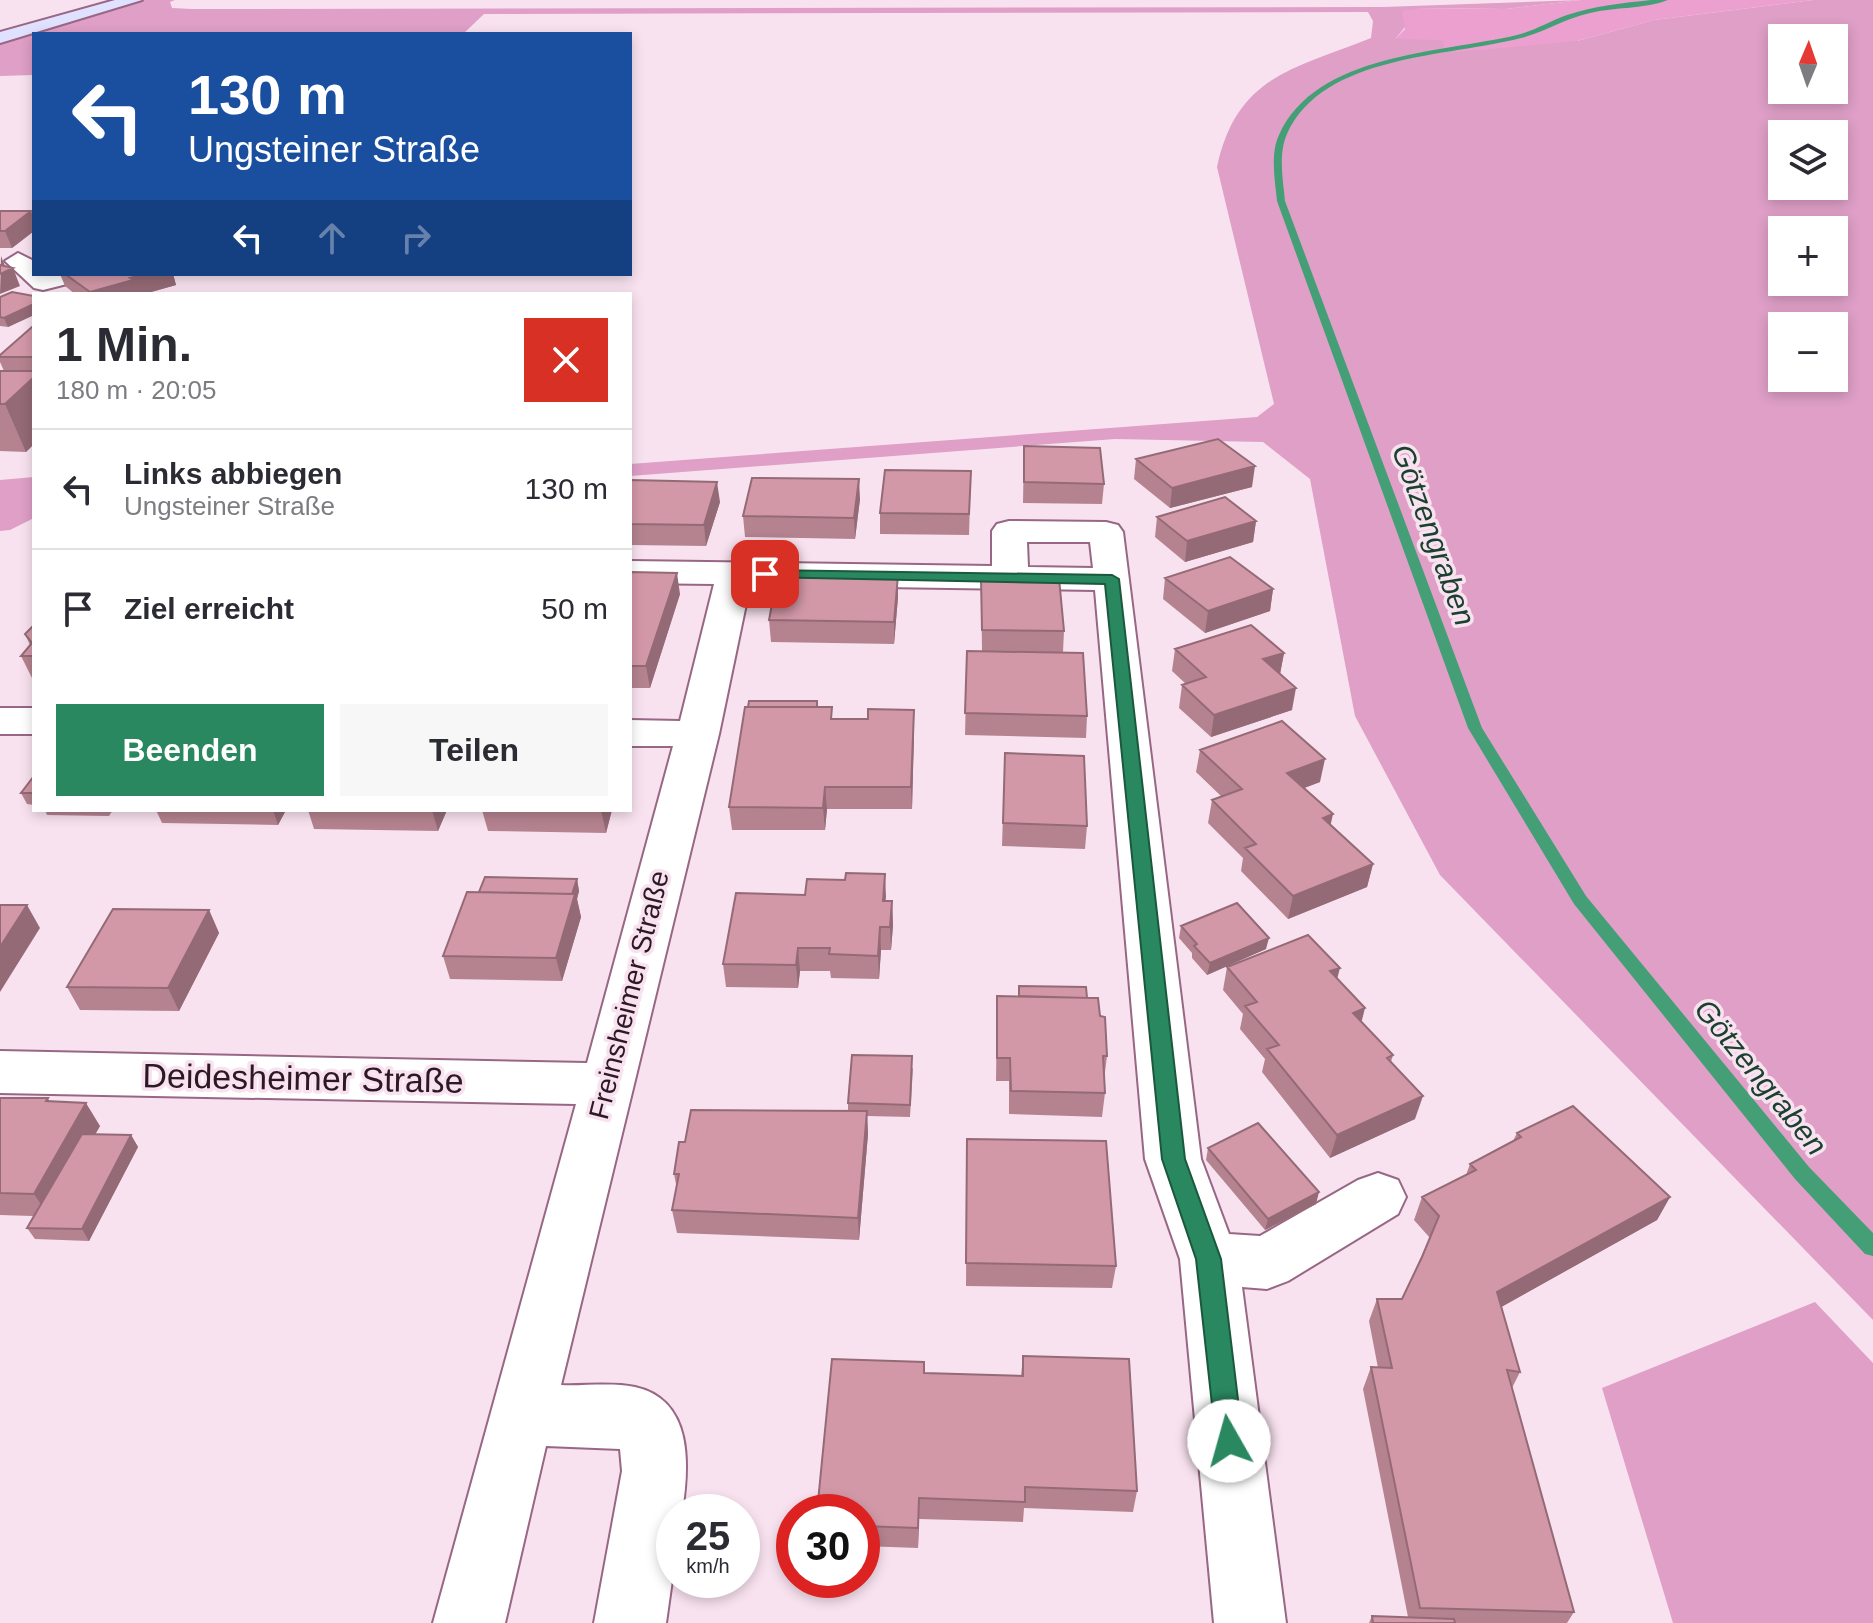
<!DOCTYPE html>
<html lang="de">
<head>
<meta charset="utf-8">
<style>
	:root { --surface:#fff; --page:#f7f7f7; --text:#2b2b33; --muted:#7c7c81; --line:#e1e1e2; --accent:#298860 }
	body { margin:0; font-family:Arial,sans-serif; background:var(--page); color:var(--text); height:100vh; display:flex; flex-direction:column; font-size:30px; white-space:nowrap }
	* { box-sizing:border-box; margin:0 }
	p { font-size:26px; color:var(--muted) }
	.icon { flex:none; width:44px; height:44px; fill:none; stroke:currentColor; stroke-width:2; stroke-linecap:round; stroke-linejoin:round }
	.map { position:relative; flex:1; overflow:hidden }
	.drawer { position:absolute; left:32px; top:292px; width:600px; height:520px; display:flex; flex-direction:column; background:var(--surface); border-radius:0px; box-shadow:0 4px 12px #0003 }
	.drawer>* { flex:none }
	.hud { position:absolute; left:32px; top:32px; width:600px; height:244px; border-radius:0px; box-shadow:0 4px 12px #0003; background:#1a4fa0; color:#fff; overflow:hidden }
	.needle { width:52px; rotate:2deg }
	.buttons { position:absolute; left:1768px; top:24px; display:grid; gap:16px }
	.buttons a { display:grid; place-items:center; width:80px; height:80px; border-radius:0px; background:var(--surface); box-shadow:0 4px 12px #0003; font-size:40px }
	.speed { position:absolute; left:656px; top:1494px; display:flex; gap:16px; font-size:40px; font-weight:700; text-align:center }
	.speed>* { display:grid; place-content:center; width:104px; height:104px; border-radius:50%; background:var(--surface); box-shadow:0 4px 12px #0003; line-height:1 }
	.speed small { font-size:20px; font-weight:400 }
	.speed .limit { border:12px solid #d22; background:#fff; color:#111 }
	.pin { position:absolute; display:grid; place-items:center; width:68px; height:68px; color:#fff; margin:-34px; border-radius:16px; box-shadow:0 4px 12px #0006 }
	.me { position:absolute; width:88px; margin:-44px; rotate:353deg; stroke-linejoin:round; filter:drop-shadow(0 0 6px #0008) }
	.turn { display:flex; align-items:center; gap:28px; height:168px; padding:0 24px; font-size:36px }
	.turn .icon { width:104px; height:104px; stroke-width:2.5 }
	.turn b { display:block; font-size:56px; line-height:68px }
	.lanes { display:flex; align-items:center; height:76px; padding:0 24px; background:#0003; justify-content:center; gap:40px; direction:ltr }
	.lanes .off { opacity:.35 }
	.round { display:grid; place-items:center; flex:none; width:84px; height:84px; border-radius:0px; background:var(--page) }
	.headline { display:flex; align-items:center; justify-content:space-between; height:136px; padding:0 24px }
	h1 { font-size:48px; font-weight:700; line-height:60px }
	.primary-button { display:flex; gap:16px; margin-top:auto; padding:16px 24px }
	.primary-button a { flex:1; height:92px; border-radius:0px; background:var(--accent); color:#fff; font-size:32px; font-weight:700; line-height:92px; text-align:center }
	.primary-button a+a { background:var(--page); color:var(--text) }
	ul { padding:0; list-style:none }
	li { display:flex; align-items:center; gap:24px; height:120px; padding:0 24px; border-top:2px solid var(--line) }
	li div { flex:1 }
	li b { display:block; font-size:30px }
	li em { font-style:normal }
	.map>svg:first-child { display:block }
	.green { fill:#df9fc7; fill-rule:evenodd }
	.forest { fill:#eba0d0 }
	.lines { fill:none; stroke-linecap:round; stroke-linejoin:round }
	.stream { fill:#459f76; fill-rule:evenodd }
	.minor-casing { stroke:#976785; stroke-width:4 }
	.secondary-casing { stroke:#976785; stroke-width:4 }
	.minor { fill:#fff; fill-rule:evenodd }
	.secondary { fill:#e0e1fe; fill-rule:evenodd }
	.wall { fill:#b58390 }
	.shaded-wall { fill:#946a76 }
	.building { fill:#d398a8; stroke:#946a76; stroke-width:2 }
	.route { fill:#298860; stroke:#1b583e; stroke-width:2 }
	.labels { text-anchor:middle; dominant-baseline:central; stroke-width:7; stroke-linejoin:round; paint-order:stroke }
	.street-label { font-size:28px; fill:#2d1926; stroke:#f8e2ef }
	.water-label { font-size:30px; font-style:italic; fill:#1a412f; stroke:#f8e2ef }
	.near-street-label { font-size:34px; fill:#2d1926; stroke:#f8e2ef }
</style>
</head>
<body>
<div class="map">
<svg width="1873" height="1623" viewBox="0 0 1873 1623">
	<rect width="100%" height="100%" fill="#f8e2ef"/>
	<!-- green -->
	<path class="green" d="M110 0H175L170 2 172 8 192 9 1383 7 1581 0 1506 9 1421 8 1396 38 1577 41 1654 20 1813 0H1873V1320L1440 875 1355 716 1310 479 1263 442 1115 439 630 476V464L1257 417 1274 404 1217 167C1237 75 1294 69 1371 38L1373 21 1368 12 484 14 463 34H34V75L0 76V31ZM1782 38H1834V90H1782ZM1782 134H1834V186H1782ZM1782 230H1834V282H1782ZM1782 326H1834V378H1782Z
		M34 477V518L10 530 0 531V480Z
		M1815 1302 1873 1363V1623H1673L1602 1388Z"/>
	<!-- forest -->
	<path class="forest" d="M1581 0H1813L1654 20 1577 41 1458 52 1445 50 1443 41 1438 40 1395 39 1405 29 1402 11 1421 8 1506 9Z"/>
	<g class="lines">
		<!-- stream -->
		<path class="stream" d="M1651 0H1668C1645 9 1615 7 1590 13 1566 18 1545 32 1521 38 1449 57 1323 54 1287 134 1278 154 1283 180 1285 201L1482 728 1586 896 1809 1167 1873 1233V1256L1865 1254 1795 1179 1574 904 1468 728 1277 201C1275 180 1270 154 1279 135 1316 53 1441 53 1517 35 1534 31 1550 21 1567 15 1594 6 1623 3 1651 0Z"/>
		<!-- minor casing -->
		<g class="minor-casing">
			<path id="minor" d="M18 253 34 261V274H87L83 280 43 290 34 288 5 261Z
				M1009 521 1106 522 1118 525 1123 532 1201 1159 1229 1234 1260 1236 1358 1180 1378 1173 1398 1180 1406 1197 1398 1214 1288 1281 1267 1289 1242 1287 1286 1623H1214L1180 1259 1145 1159 1095 590 750 585 719 734 561 1385C584 1386 612 1382 635 1387 694 1400 689 1467 682 1512H674V1566L666 1623H594L622 1471 620 1449 546 1446 505 1623H433L576 1104 0 1093V1051L587 1063 673 746H630V720L680 721 714 584 630 583V561L992 566V531L997 524ZM1027 542H1090L1093 568 1028 567Z
				M0 708H34V734H0Z"/>
		</g>
		<!-- secondary casing -->
		<g class="secondary-casing">
			<path id="secondary" d="M115 0H142L0 43V32Z"/>
		</g>
		<!-- minor -->
		<use href="#minor" class="minor"/>
		<!-- secondary -->
		<use href="#secondary" class="secondary"/>
	</g>
	<!-- wall -->
	<path class="wall" d="M0 211H31L34 219V231L12 248H0Z
		M60 274H173L176 285 144 294H75L65 286Z
		M34 296V315L8 327 0 326V297Z
		M34 327V444L26 452 0 451V371H4L0 362V355Z
		M1024 446 1104 484 1102 504 1023 503Z
		M1136 459 1252 487 1170 508 1134 479Z
		M971 471 969 535 880 534V513Z
		M630 480 720 502 706 546 630 545Z
		M860 499 855 539 745 537 743 516Z
		M1157 517 1256 521 1253 542 1185 562 1155 537Z
		M630 572 680 594 650 688H630Z
		M898 575V597L894 644 771 642 769 620Z
		M981 578 1064 631 1063 652 1087 716 1086 738 965 735 967 651H982Z
		M1165 578 1273 589 1270 611 1205 633 1163 599Z
		M34 625V678H32L21 656 30 645 25 634Z
		M1175 649 1284 653 1280 674 1292 710 1211 737 1179 708 1182 685 1186 684 1172 671Z
		M817 701 818 707 833 719 914 732 912 809H827L825 830H732L729 807Z
		M1200 750 1320 782 1304 788 1330 825 1373 864 1367 887 1288 919 1241 871 1243 858 1208 823 1212 800 1222 797 1196 772Z
		M1005 753 1087 826 1085 849 1002 846Z
		M34 776V805L27 804 21 793Z
		M45 810H113L109 816 47 815Z
		M156 810H286L278 825 162 823Z
		M308 810H447L438 831 314 829Z
		M482 810H612L606 833 488 831Z
		M577 879 579 891 577 899 581 917 562 981 450 979 443 956 479 892Z
		M885 901H892L893 925 891 950H881L879 979 831 978 830 971H800L798 988 726 987 723 964Z
		M209 910 219 933 179 1011 80 1010 67 987Z
		M1181 926 1266 949 1207 975 1192 958V953L1179 938Z
		M1227 967 1337 979 1361 1022 1393 1055 1391 1062 1415 1119 1330 1158 1262 1072 1265 1059 1240 1029 1243 1014 1223 990Z
		M1019 986 1087 998 1100 1016 1107 1056 1104 1080 1105 1093 1102 1117 1009 1114V1081H996L997 996H1018Z
		M913 1068 910 1117 867 1116 868 1134 859 1240 677 1233 672 1210 677 1189 674 1174 848 1111V1103Z
		M0 1098H48L50 1102 100 1126 95 1134 131 1135 138 1147 89 1241 35 1239 27 1228 33 1216 0 1215Z
		M1517 1133 1670 1197 1657 1220 1501 1307 1520 1372 1512 1388 1574 1612 1567 1623H1369L1372 1616 1408 1617 1363 1389 1371 1367 1378 1368 1369 1321 1377 1299H1402L1430 1238 1414 1220 1422 1197 1466 1175 1470 1164 1513 1141Z
		M967 1139 1116 1266 1112 1288 966 1286Z
		M1208 1148 1316 1204 1265 1230 1206 1160Z
		M1023 1356 1137 1491 1133 1512 1024 1508 1023 1522 919 1519 918 1548 862 1546V1512L924 1373 1021 1376Z"/>
	<!-- shaded-wall -->
	<path class="shaded-wall" d="M31 211 34 219V231L12 248 5 231Z
		M1 256 7 271 13 268 20 286 0 294Z
		M146 274H173L176 285 144 294H91L90 292Z
		M34 304V315L8 327 4 318Z
		M34 377V444L26 452 5 404Z
		M1255 466 1252 487 1170 508 1172 488Z
		M859 479 860 499 855 539 854 518Z
		M717 482 720 502 706 546 704 525Z
		M1256 521 1253 542 1185 562 1187 541Z
		M677 573 680 594 650 688 646 666Z
		M898 575V597L894 644V622Z
		M1273 589 1270 611 1205 633 1208 611Z
		M1284 653 1280 674 1263 659Z
		M1296 688 1292 710 1211 737 1214 715Z
		M914 710V732L912 809 911 787Z
		M1325 759 1320 782 1283 796 1287 773Z
		M825 787 827 809 825 830 823 808Z
		M273 810H286L278 825Z
		M432 810H447L438 831Z
		M601 810H612L606 833Z
		M1333 814 1328 837 1323 818Z
		M1373 864 1367 887 1288 919 1293 896Z
		M885 874 886 897 883 924V901Z
		M577 879 579 891 577 899 581 917 562 981 556 958 569 905Z
		M892 901 893 925 891 950 890 927Z
		M27 905 40 928 0 992V947Z
		M209 910 219 933 179 1011 168 988Z
		M880 927 881 950 879 979 878 956Z
		M1269 938 1266 949 1207 975 1210 963Z
		M798 948 800 971 798 988 796 965Z
		M1340 968 1334 991 1330 971Z
		M1365 1008 1359 1032 1353 1013Z
		M1423 1096 1415 1119 1330 1158 1337 1135Z
		M86 1103 100 1126 49 1217 34 1194Z
		M867 1111 868 1134 859 1240 858 1218Z
		M131 1135 138 1147 89 1241 82 1229Z
		M1319 1192 1316 1204 1265 1230 1268 1219Z
		M1670 1197 1657 1220 1487 1315 1497 1292Z
		M919 1498V1519L918 1548V1528Z"/>
	<!-- building -->
	<path class="building" d="M0 211H31L5 231H0Z
		M0 265 13 268 0 274Z
		M65 274H146L130 278 133 280 90 292Z
		M12 292 34 296V304L4 318 0 317V297Z
		M32 327H34V357H0V355Z
		M0 371H34V377L5 404H0Z
		M1218 439 1255 466 1172 488 1136 459Z
		M1024 446 1100 448 1104 484 1024 482Z
		M885 470 971 471 969 514 880 513Z
		M752 478 859 479 854 518 743 516Z
		M630 480 717 482 704 525 630 524Z
		M1225 497 1256 521 1187 541 1157 517Z
		M1230 557 1273 589 1208 611 1165 578Z
		M630 572 677 573 646 666H630Z
		M778 573 898 575 894 622 769 620Z
		M981 578H1059L1064 631 982 630Z
		M34 625V656H21L32 643 25 634Z
		M1251 625 1284 653 1263 659 1296 688 1214 715 1182 685 1206 677 1175 649Z
		M967 651 1083 653 1087 716 965 713Z
		M749 701H817V707H748Z
		M745 707H832L831 719H868V709L914 710 911 787H825L823 808 729 807Z
		M1282 721 1325 759 1287 773 1333 814 1323 818 1373 864 1293 896 1245 848 1256 844 1212 800 1242 789 1200 750Z
		M1005 753 1084 756 1087 826 1003 823Z
		M34 776V793H21Z
		M846 873 885 874 883 901H892L890 927H880L878 956 829 954 830 948H798L796 965 723 964 736 893 805 895 807 879 845 880Z
		M485 877 577 879 572 894 479 892Z
		M467 892 575 894 556 958 443 956Z
		M1237 903 1269 938 1210 963 1194 946 1197 944 1181 926Z
		M0 905H27L0 947Z
		M113 909 209 910 168 988 67 987Z
		M1308 935 1340 968 1330 971 1365 1008 1353 1013 1393 1055 1387 1058 1423 1096 1337 1135 1267 1049 1279 1045 1245 1006 1257 1002 1227 967Z
		M1019 986 1086 987 1087 998 1019 996Z
		M997 996 1098 998 1100 1016 1105 1017 1107 1056H1103L1105 1093 1011 1091 1010 1058H997Z
		M852 1055 912 1056 910 1105 848 1103Z
		M0 1098H48L46 1101 86 1103 34 1194 0 1193Z
		M1573 1106 1670 1197 1497 1292 1520 1372 1507 1370 1574 1612 1420 1608 1371 1367 1392 1368 1377 1299H1402L1422 1257 1439 1216 1422 1197 1476 1170 1470 1164 1521 1137 1517 1133Z
		M691 1110 867 1111 858 1218 672 1210 679 1174H674L679 1142H685Z
		M1258 1123 1319 1192 1268 1219 1208 1148Z
		M82 1134 131 1135 82 1229 27 1228Z
		M967 1139 1106 1141 1116 1266 966 1263Z
		M1023 1356 1129 1359 1137 1491 1025 1487V1502L919 1498 918 1528 862 1526V1512H817L832 1359 924 1362V1373L1023 1376Z
		M1372 1616 1454 1619 1455 1623H1373Z"/>
	<!-- route -->
	<path class="route" d="M765 570 1112 575 1119 579 1185 1159 1221 1259 1243 1441 1239 1450 1229 1454 1220 1450 1216 1441 1196 1259 1162 1159 1105 584 759 577 757 574Z"/>
	<g class="labels">
		<!-- street labels -->
		<g class="street-label">
			<text transform="translate(629 995) rotate(-76)">Freinsheimer Straße</text>
		</g>
		<!-- water labels -->
		<g class="water-label">
			<text transform="translate(1434 535) rotate(70)">Götzengraben</text>
			<text transform="translate(1761 1077) rotate(51)">Götzengraben</text>
		</g>
		<!-- near-street labels -->
		<g class="near-street-label">
			<text transform="translate(303 1078) rotate(1)">Deidesheimer Straße</text>
		</g>
	</g>
</svg>
<div class="buttons">
<a><svg class="needle" viewBox="-14 -14 28 28"><path d="M0-13l5 13h-10z" fill="#e53935"/><path d="M0 13l5-13h-10z" fill="#7c7c81"/></svg></a>
<a><svg class="icon" aria-label="layers" viewBox="0 0 24 24"><path d="M12 4l9 5-9 5-9-5zM3 14l9 5 9-5"/></svg></a>
<a>+</a>
<a>−</a>
</div>
<div class="speed"><div>25<small>km/h</small></div><div class="limit">30</div></div>
<div class="pin" style="left:765px;top:574px;background:#d93025"><svg class="icon" aria-label="arrive" viewBox="0 0 24 24"><path d="M6 21V4h12l-3 4 3 4H6"/></svg></div>
<svg class="me" style="left:1229px;top:1441px" viewBox="-20 -20 40 40"><circle r="19" fill="#fff"/><path d="M0-13L10 11 0 6-10 11z" fill="#298860"/></svg>
<div class="hud">
<div class="turn"><svg class="icon" aria-label="left" viewBox="0 0 24 24"><path d="M17 20v-9H6M10 6l-5 5 5 5"/></svg><div><b>130 m</b>Ungsteiner Straße</div></div>
<div class="lanes"><svg class="icon" aria-label="left" viewBox="0 0 24 24"><path d="M17 20v-9H6M10 6l-5 5 5 5"/></svg><svg class="icon off" aria-label="ahead" viewBox="0 0 24 24"><path d="M12 20V5M6 11l6-6 6 6"/></svg><svg class="icon off" aria-label="right" viewBox="0 0 24 24"><path d="M7 20v-9h11M14 6l5 5-5 5"/></svg></div>
</div>
<section class="drawer">
<div class="headline"><div><h1>1 Min.</h1><p>180 m · 20:05</p></div><a class="round" style="background:#d93025;color:#fff"><svg class="icon" aria-label="close" viewBox="0 0 24 24"><path d="M6 6l12 12M18 6L6 18"/></svg></a></div>
<ul>
<li><svg class="icon" aria-label="left" viewBox="0 0 24 24"><path d="M17 20v-9H6M10 6l-5 5 5 5"/></svg><div><b>Links abbiegen</b><p>Ungsteiner Straße</p></div><em>130 m</em></li>
<li><svg class="icon" aria-label="arrive" viewBox="0 0 24 24"><path d="M6 21V4h12l-3 4 3 4H6"/></svg><div><b>Ziel erreicht</b></div><em>50 m</em></li>
</ul>
<div class="primary-button"><a>Beenden</a><a>Teilen</a></div>
</section>
</div>
</body>
</html>
